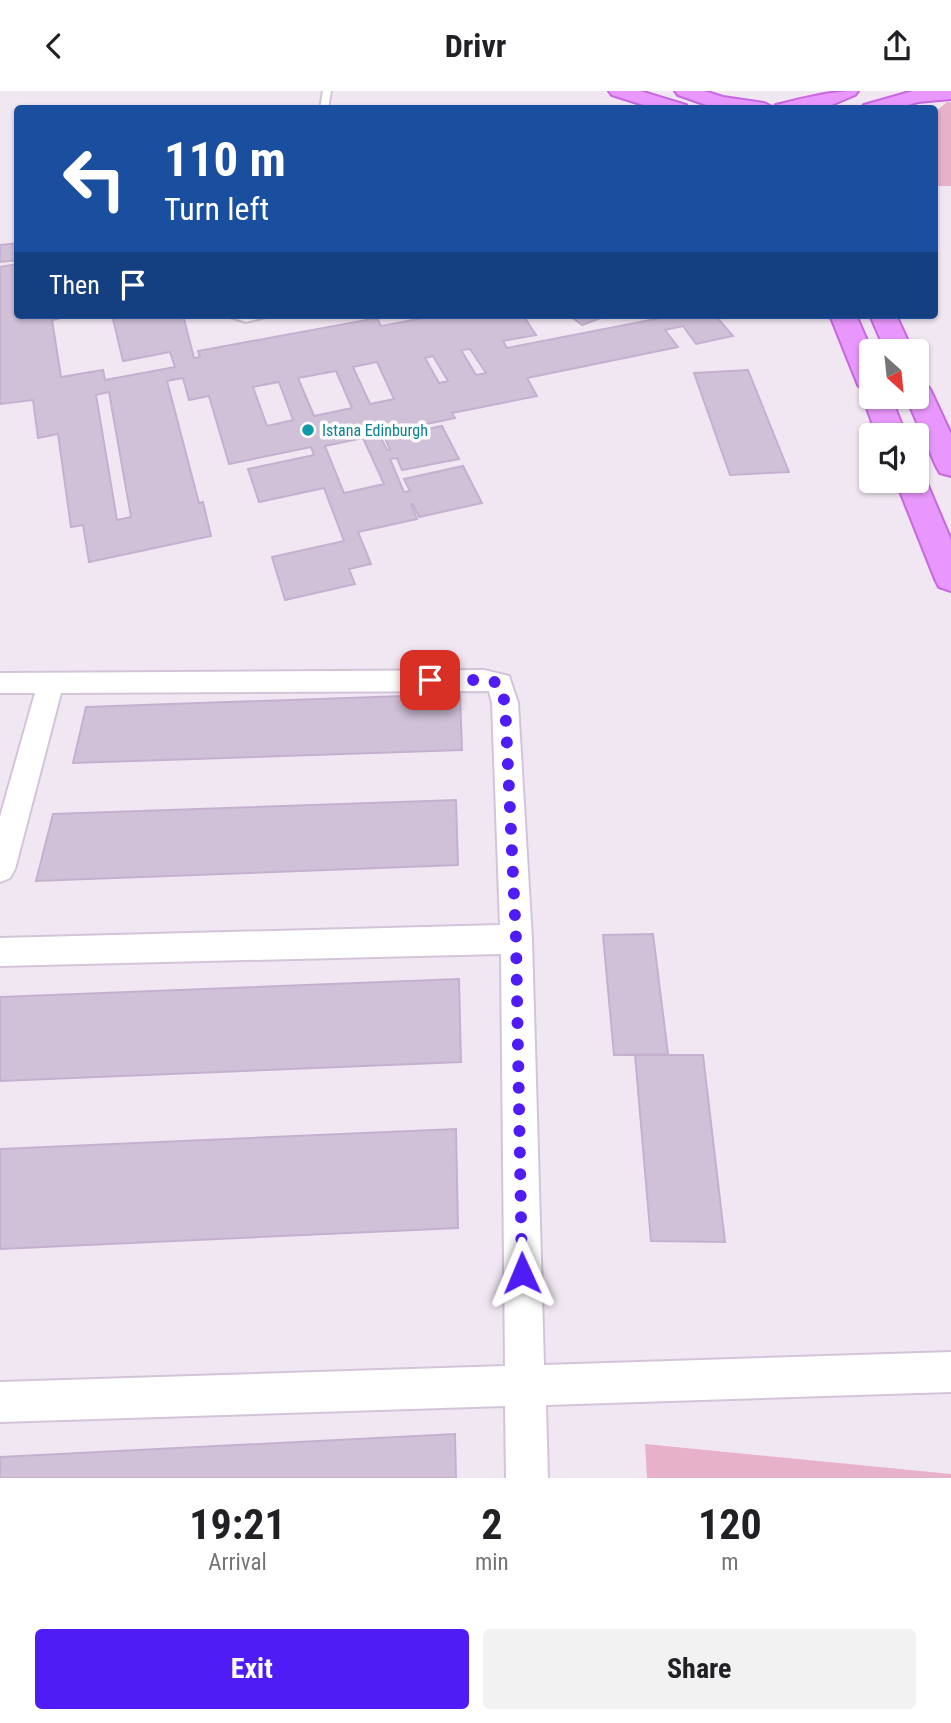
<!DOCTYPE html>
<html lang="en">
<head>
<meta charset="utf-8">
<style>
	:root { --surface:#fff; --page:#f2f2f2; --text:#202124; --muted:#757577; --accent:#4f1cf6 }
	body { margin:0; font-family:"Roboto Condensed",sans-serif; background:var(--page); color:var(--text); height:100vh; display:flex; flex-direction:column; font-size:26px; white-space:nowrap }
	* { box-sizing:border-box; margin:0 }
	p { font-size:23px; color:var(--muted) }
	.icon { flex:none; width:38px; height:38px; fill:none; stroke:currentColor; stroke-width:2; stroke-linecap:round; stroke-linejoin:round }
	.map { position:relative; height:1387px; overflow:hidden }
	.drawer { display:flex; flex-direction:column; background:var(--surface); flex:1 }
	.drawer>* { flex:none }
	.banner { position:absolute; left:14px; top:14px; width:924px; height:214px; border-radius:7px; box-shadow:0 2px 5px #0004; background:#1a4fa0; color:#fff; overflow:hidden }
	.needle { width:46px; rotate:153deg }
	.buttons { position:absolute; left:859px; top:248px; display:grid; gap:14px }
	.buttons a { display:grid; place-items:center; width:70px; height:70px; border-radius:7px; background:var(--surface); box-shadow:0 2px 5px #0004; font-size:35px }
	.pin { position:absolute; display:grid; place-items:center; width:60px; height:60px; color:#fff; margin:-30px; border-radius:14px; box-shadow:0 4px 10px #0006 }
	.me { position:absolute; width:77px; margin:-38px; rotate:359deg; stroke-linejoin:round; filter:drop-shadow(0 0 5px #0008) }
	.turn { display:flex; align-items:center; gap:24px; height:147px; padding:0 35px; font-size:32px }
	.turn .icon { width:91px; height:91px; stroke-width:2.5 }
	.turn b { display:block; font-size:49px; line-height:60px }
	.then { display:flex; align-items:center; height:66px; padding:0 35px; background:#0003; gap:14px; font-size:26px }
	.eta { display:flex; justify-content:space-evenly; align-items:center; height:119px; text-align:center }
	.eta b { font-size:42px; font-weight:700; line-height:49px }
	.button { display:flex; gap:14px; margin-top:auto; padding:14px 35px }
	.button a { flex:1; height:80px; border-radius:7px; background:var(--accent); color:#fff; font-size:28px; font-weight:700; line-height:80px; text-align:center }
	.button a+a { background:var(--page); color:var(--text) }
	header { display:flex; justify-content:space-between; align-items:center; height:91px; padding:0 35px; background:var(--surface); font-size:32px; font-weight:700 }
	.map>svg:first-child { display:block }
	.green { fill:#e7b1ca }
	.building { fill:#d0c0d8; stroke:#c6b0cf; stroke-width:2; fill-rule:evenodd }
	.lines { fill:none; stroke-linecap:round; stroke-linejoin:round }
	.service-casing { stroke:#d4c4d9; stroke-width:4 }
	.minor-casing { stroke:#d4c4d9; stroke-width:4 }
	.primary-casing { stroke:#c767e1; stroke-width:4 }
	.service { fill:#fff; fill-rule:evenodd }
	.minor { fill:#fff; fill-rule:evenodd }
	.primary { fill:#e897fc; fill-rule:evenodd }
	.route { stroke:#4f1cf6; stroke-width:12; stroke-dasharray:0 21.6 }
	.culture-dot { fill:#0f9aa8; stroke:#fff; stroke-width:2.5 }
	.labels { text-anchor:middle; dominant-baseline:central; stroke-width:7; stroke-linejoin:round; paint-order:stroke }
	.far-culture-label { font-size:16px; fill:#0d838f; stroke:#fff; text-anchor:start }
</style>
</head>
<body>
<header><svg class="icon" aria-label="back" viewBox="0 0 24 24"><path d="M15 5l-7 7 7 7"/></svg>Drivr<svg class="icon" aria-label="share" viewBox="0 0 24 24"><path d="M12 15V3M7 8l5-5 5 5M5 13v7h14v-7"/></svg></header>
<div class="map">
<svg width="951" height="1387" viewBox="0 0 951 1387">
	<rect width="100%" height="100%" fill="#f1e7f3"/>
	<!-- green -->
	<path class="green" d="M947 11H951V95H935V21Z
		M645 1353 951 1383V1387H647Z"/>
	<!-- building -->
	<path class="building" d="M18 152V169L0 171V154Z
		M18 173V224H73L52 229 61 286 103 279 105 289 175 276 170 261 123 270 112 224H183L194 267 200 266 198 260 377 227 381 235 440 224H523L536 244 503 250 507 257 676 224H715L733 245 696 253 683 235 665 239 678 256 527 287 537 305 452 322 455 327 379 343 387 359H390L385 347 442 335 459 368 402 379 397 367 390 368 404 401 410 400 404 388 463 375 482 412 419 426 413 413H411L417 428 358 441 371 473 349 478 355 493 285 509 272 466 344 450 324 397 259 411 248 378 314 364 311 356 229 373 209 305 189 309 183 287 167 290 199 412 203 411 211 445 89 471 83 434 71 436 58 343 38 347 33 309 0 313V176ZM470 258 486 282 476 284 461 259ZM433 265 448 290 439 292 425 267ZM377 271 394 308 370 313 353 276ZM336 280 352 317 314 325 298 287ZM279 291 293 329 267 335 253 296ZM109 301 131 426 117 429 96 304ZM363 347 384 393 344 402 325 355Z
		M569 224H597L601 227 582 234Z
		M748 279 789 381 730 384 694 282Z
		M460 603 462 659 73 672 86 616Z
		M456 709 458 774 36 790 53 723Z
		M653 843 668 963 614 964 603 844Z
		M459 888 461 971 0 990V906Z
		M635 964H703L725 1151 651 1150Z
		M456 1038 458 1137 0 1158V1058Z
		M455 1343 456 1387H0V1366Z"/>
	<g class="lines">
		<!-- service casing -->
		<g class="service-casing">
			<path id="service" d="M323 0H331L328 18H320Z
				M224 224H274L246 231Z"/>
		</g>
		<!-- minor casing -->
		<g class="minor-casing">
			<path id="minor" d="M484 579 509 585 518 612 532 848 544 1274 951 1261V1301L546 1314 548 1387H506L505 1315 0 1331V1291L505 1275 501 863 0 875V847L500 834 492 612 489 600 61 602 15 778 10 787 0 791V726L35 602H0V582Z"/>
		</g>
		<!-- primary casing -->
		<g class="primary-casing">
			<path id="primary" d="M609 0H640L686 14 689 18H656L612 4Z
				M675 0H704L723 6 764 12 774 17 776 14C803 7 831 0 858 0L855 4 822 18H718L678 4Z
				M913 0H951V8L918 11 895 18H861L864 14Z
				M830 224H856L872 261V306H891L906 345H877L863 306 866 301 858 294Z
				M870 224H896L913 261H886Z
				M917 292 927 294 931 300 951 343V385L940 382 936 375 906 306H917Z
				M917 382 922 383 926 390 951 449V500L939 496 935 488 896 390H917Z"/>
		</g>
		<!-- service -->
		<use href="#service" class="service"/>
		<!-- minor -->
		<use href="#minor" class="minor"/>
		<!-- primary -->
		<use href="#primary" class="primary"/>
	</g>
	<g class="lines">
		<!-- route -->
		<path class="route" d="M430 589H484L499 592 505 612 516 848 522 1182"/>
	</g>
	<!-- markers -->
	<circle class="culture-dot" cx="308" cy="339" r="7"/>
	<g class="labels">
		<!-- far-culture labels -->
		<g class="far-culture-label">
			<text x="322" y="339">Istana Edinburgh</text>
		</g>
	</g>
</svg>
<div class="buttons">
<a><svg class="needle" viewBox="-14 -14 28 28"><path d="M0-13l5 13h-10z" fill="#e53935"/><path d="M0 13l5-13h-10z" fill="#757577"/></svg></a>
<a><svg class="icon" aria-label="sound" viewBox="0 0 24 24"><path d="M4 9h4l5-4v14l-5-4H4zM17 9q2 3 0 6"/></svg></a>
</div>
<div class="pin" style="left:430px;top:589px;background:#d93025"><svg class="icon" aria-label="arrive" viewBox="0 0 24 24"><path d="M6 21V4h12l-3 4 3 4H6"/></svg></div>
<svg class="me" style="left:522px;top:1182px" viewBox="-20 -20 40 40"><path d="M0-17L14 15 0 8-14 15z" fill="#4f1cf6" stroke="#fff" stroke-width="4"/></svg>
<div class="banner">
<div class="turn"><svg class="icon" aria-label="left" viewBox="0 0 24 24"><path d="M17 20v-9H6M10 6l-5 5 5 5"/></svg><div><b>110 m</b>Turn left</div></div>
<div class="then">Then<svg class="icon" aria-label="arrive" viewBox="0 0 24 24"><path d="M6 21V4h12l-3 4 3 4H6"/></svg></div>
</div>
</div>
<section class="drawer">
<div class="eta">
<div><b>19:21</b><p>Arrival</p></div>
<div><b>2</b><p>min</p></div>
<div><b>120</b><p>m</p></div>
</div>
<div class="button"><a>Exit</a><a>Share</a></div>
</section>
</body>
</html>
